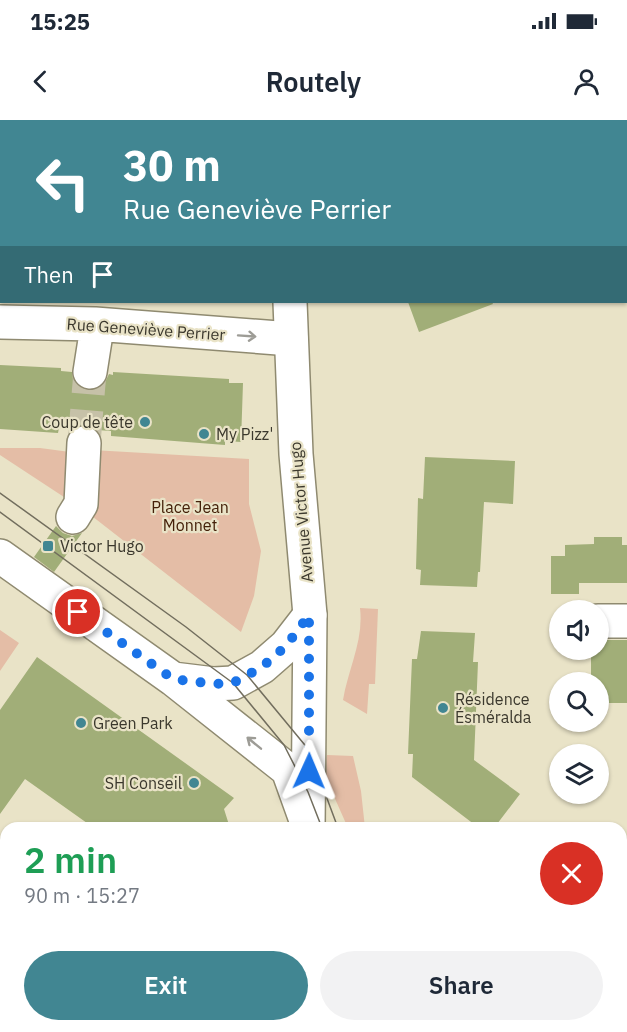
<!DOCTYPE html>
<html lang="en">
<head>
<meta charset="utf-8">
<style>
	:root { --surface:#fff; --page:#f2f2f3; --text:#1f2937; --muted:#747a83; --accent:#418692 }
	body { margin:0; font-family:"IBM Plex Sans",sans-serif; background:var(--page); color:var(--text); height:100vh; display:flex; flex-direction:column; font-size:22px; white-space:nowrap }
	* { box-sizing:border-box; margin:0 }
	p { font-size:20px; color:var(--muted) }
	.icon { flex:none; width:33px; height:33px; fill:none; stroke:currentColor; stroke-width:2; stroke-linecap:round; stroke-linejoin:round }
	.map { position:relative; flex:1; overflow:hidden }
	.sheet { position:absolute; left:0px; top:702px; width:627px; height:210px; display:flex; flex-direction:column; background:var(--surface); border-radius:18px 18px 0 0; box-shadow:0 2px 4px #0004 }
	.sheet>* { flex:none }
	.hud { position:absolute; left:0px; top:0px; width:627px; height:183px; box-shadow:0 2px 4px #0004; background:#418692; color:#fff; overflow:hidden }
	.controls { position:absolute; left:549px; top:480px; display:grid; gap:12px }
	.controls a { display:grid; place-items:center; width:60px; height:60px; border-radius:50%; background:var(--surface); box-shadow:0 2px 4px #0004; font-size:30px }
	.pin { position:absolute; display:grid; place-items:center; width:51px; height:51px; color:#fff; margin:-26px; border:3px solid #fff; border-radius:50%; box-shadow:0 2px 6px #0007 }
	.me { position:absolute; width:66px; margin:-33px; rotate:1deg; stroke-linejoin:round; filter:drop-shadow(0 0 4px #0008) }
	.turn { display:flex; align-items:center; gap:21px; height:126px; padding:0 24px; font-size:27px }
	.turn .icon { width:78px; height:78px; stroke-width:2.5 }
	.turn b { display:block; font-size:42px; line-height:51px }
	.then { display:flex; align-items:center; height:57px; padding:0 24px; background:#0003; gap:12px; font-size:22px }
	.round { display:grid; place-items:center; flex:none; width:63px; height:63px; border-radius:32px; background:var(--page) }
	.head { display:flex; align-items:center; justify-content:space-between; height:102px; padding:0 24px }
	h1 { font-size:36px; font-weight:600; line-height:45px; color:#1e9e55 }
	.cta { display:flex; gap:12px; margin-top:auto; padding:12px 24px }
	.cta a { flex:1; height:69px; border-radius:36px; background:var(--accent); color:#fff; font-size:24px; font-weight:600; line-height:69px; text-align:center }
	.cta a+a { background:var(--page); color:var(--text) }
	.status { display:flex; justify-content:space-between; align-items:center; height:42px; padding:0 30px; background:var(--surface); direction:ltr }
	.status svg { height:16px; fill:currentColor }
	header { display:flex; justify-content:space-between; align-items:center; height:78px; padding:0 24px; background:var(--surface); font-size:27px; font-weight:600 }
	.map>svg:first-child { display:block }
	.green { fill:#e4bda6 }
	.building { fill:#a1ae78 }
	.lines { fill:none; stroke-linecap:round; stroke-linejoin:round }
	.street-tunnel { stroke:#c6c1a8; stroke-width:33; stroke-dasharray:33 16; stroke-linecap:butt }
	.street-casing { stroke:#8f8a70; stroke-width:36 }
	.secondary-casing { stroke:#8f8a70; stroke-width:36 }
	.street { stroke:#fff; stroke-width:33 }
	.secondary { stroke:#fff; stroke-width:33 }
	.tram { stroke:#726e5e; stroke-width:1.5 }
	.oneway { stroke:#9d9c96 }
	.route { stroke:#1a73e8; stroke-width:10; stroke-dasharray:0 18 }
	.poi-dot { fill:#418692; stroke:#e9e3c7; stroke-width:2 }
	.labels { text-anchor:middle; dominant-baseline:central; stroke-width:4.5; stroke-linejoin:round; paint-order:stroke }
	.street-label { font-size:16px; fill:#3b382d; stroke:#e9e3c7 }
	.poi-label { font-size:16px; fill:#3b382d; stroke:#e9e3c7; text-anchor:start }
	.park-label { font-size:16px; fill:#442109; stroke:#e9e3c7 }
</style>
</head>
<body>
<div class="status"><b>15:25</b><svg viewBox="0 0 49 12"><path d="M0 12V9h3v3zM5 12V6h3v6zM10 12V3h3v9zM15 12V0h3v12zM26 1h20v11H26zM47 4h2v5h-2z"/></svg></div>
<header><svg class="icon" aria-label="back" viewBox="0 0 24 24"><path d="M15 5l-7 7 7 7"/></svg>Routely<svg class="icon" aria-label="person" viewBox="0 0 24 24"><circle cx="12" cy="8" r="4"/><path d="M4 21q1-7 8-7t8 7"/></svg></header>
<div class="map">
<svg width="627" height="912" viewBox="0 0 627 912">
	<rect width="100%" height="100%" fill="#e9e3c7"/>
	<!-- green -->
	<path class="green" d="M0 328H40L70 332 67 379 0 335Z
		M92 330 249 339V384L261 431 254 476 241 512 88 393Z
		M360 488 378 489 375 564H369L367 594 343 580C348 549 364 520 360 488Z
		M0 510 19 523 0 551Z
		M327 635 353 636 361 671 365 708H348L324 654Z
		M0 774 6 778V906H16V912H0Z"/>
	<!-- building -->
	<path class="building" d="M408 182H492L493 184 419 212Z
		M0 245 61 248V251L72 252 73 259 78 266 88 271 97 269 104 264 109 254 113 255V252L229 259V263H243L241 322 225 321V325L111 316V311L97 310 86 304 73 309 59 308 58 313 0 309Z
		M425 337 515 341 513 384 484 382 480 452H478L477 467 420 465 421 450 416 449 418 378 423 379Z
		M56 406 63 413 72 416 82 413 54 452 34 437Z
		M594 417H622V425H627V463H579V474H551V436H565V425L594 424Z
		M421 511 475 513 473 542H478L474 640 520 674 494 708H479L412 657 413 634H408L412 539H417Z
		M603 520H627V583H602V564L591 562V530H602Z
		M37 537 234 678 224 689 230 708H94L25 659 0 694V590Z"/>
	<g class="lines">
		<!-- street-tunnel -->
		<path class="street-tunnel" d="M84 323 90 252"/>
		<!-- street casing -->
		<g class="street-casing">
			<path id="street" d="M0 202 95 204 291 219
				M90 252 95 220
				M73 397 81 384 84 323
				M0 436 173 559 214 564 233 563 262 547 286 526 310 495
				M598 501H627
				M173 559 288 650 307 703"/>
		</g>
		<!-- secondary casing -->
		<g class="secondary-casing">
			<path id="secondary" d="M279 0V2
				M290 182 296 334 310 495 308 708
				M300 912V906"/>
		</g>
		<!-- street -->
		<use href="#street" class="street"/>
		<!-- secondary -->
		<use href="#secondary" class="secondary"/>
		<!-- tram -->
		<path class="tram" d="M0 373 186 507 247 555 309 630 338 708
			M0 392 233 563 284 625 308 672 322 708
			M339 912V906
			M353 912 354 906"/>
	</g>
	<!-- one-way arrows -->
	<defs><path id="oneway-shaft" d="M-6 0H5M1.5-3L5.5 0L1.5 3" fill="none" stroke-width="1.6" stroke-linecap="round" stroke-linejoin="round" transform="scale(1.5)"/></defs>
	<g class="oneway">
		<use href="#oneway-shaft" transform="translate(247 216) rotate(4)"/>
		<use href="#oneway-shaft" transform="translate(254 623) rotate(-141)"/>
	</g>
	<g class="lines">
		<!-- route -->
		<path class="route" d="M78 492 173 559 214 564 233 563 262 547 286 526 309 495V651"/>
	</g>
	<!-- markers -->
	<g class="poi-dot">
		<circle cx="145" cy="302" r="6"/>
		<circle cx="204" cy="314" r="6"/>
		<rect x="42" y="420" width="12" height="12" rx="3"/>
		<circle cx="443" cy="588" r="6"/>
		<circle cx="81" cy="603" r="6"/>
		<circle cx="194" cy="663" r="6"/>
	</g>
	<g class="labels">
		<!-- street labels -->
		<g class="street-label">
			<text transform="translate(146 209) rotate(4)">Rue Geneviève Perrier</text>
			<text transform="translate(301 392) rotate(-95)">Avenue Victor Hugo</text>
		</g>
		<!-- poi labels -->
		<g class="poi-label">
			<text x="133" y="302" text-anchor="end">Coup de tête</text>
			<text x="216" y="314">My Pizz'</text>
			<text x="60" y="426">Victor Hugo</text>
			<text x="455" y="579">Résidence<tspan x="455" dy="18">Ésméralda</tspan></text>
			<text x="93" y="603">Green Park</text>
			<text x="182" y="663" text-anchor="end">SH Conseil</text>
		</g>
		<!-- park labels -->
		<g class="park-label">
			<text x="190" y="387">Place Jean<tspan x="190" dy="18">Monnet</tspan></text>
		</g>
	</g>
</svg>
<div class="controls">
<a><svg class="icon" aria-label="sound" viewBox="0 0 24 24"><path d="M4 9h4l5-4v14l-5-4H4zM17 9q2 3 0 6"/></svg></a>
<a><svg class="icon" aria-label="search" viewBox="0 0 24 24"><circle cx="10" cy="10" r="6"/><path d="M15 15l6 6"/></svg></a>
<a><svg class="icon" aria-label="layers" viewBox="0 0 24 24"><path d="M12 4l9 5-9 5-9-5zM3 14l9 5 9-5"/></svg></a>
</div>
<div class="pin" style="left:78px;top:492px;background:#d93025"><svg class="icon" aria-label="arrive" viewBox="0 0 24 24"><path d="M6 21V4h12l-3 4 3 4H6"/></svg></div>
<svg class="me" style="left:309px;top:651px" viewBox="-20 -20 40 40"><path d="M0-17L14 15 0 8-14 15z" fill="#1a73e8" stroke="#fff" stroke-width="4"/></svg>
<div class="hud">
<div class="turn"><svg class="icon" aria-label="left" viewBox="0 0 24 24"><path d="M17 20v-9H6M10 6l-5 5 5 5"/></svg><div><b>30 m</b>Rue Geneviève Perrier</div></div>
<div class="then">Then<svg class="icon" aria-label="arrive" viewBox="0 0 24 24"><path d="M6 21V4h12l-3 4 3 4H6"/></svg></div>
</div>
<section class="sheet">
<div class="head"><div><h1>2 min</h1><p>90 m · 15:27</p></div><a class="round" style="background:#d93025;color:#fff"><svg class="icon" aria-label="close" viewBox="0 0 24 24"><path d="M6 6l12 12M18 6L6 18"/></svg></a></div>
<div class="cta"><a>Exit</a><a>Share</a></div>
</section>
</div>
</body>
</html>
